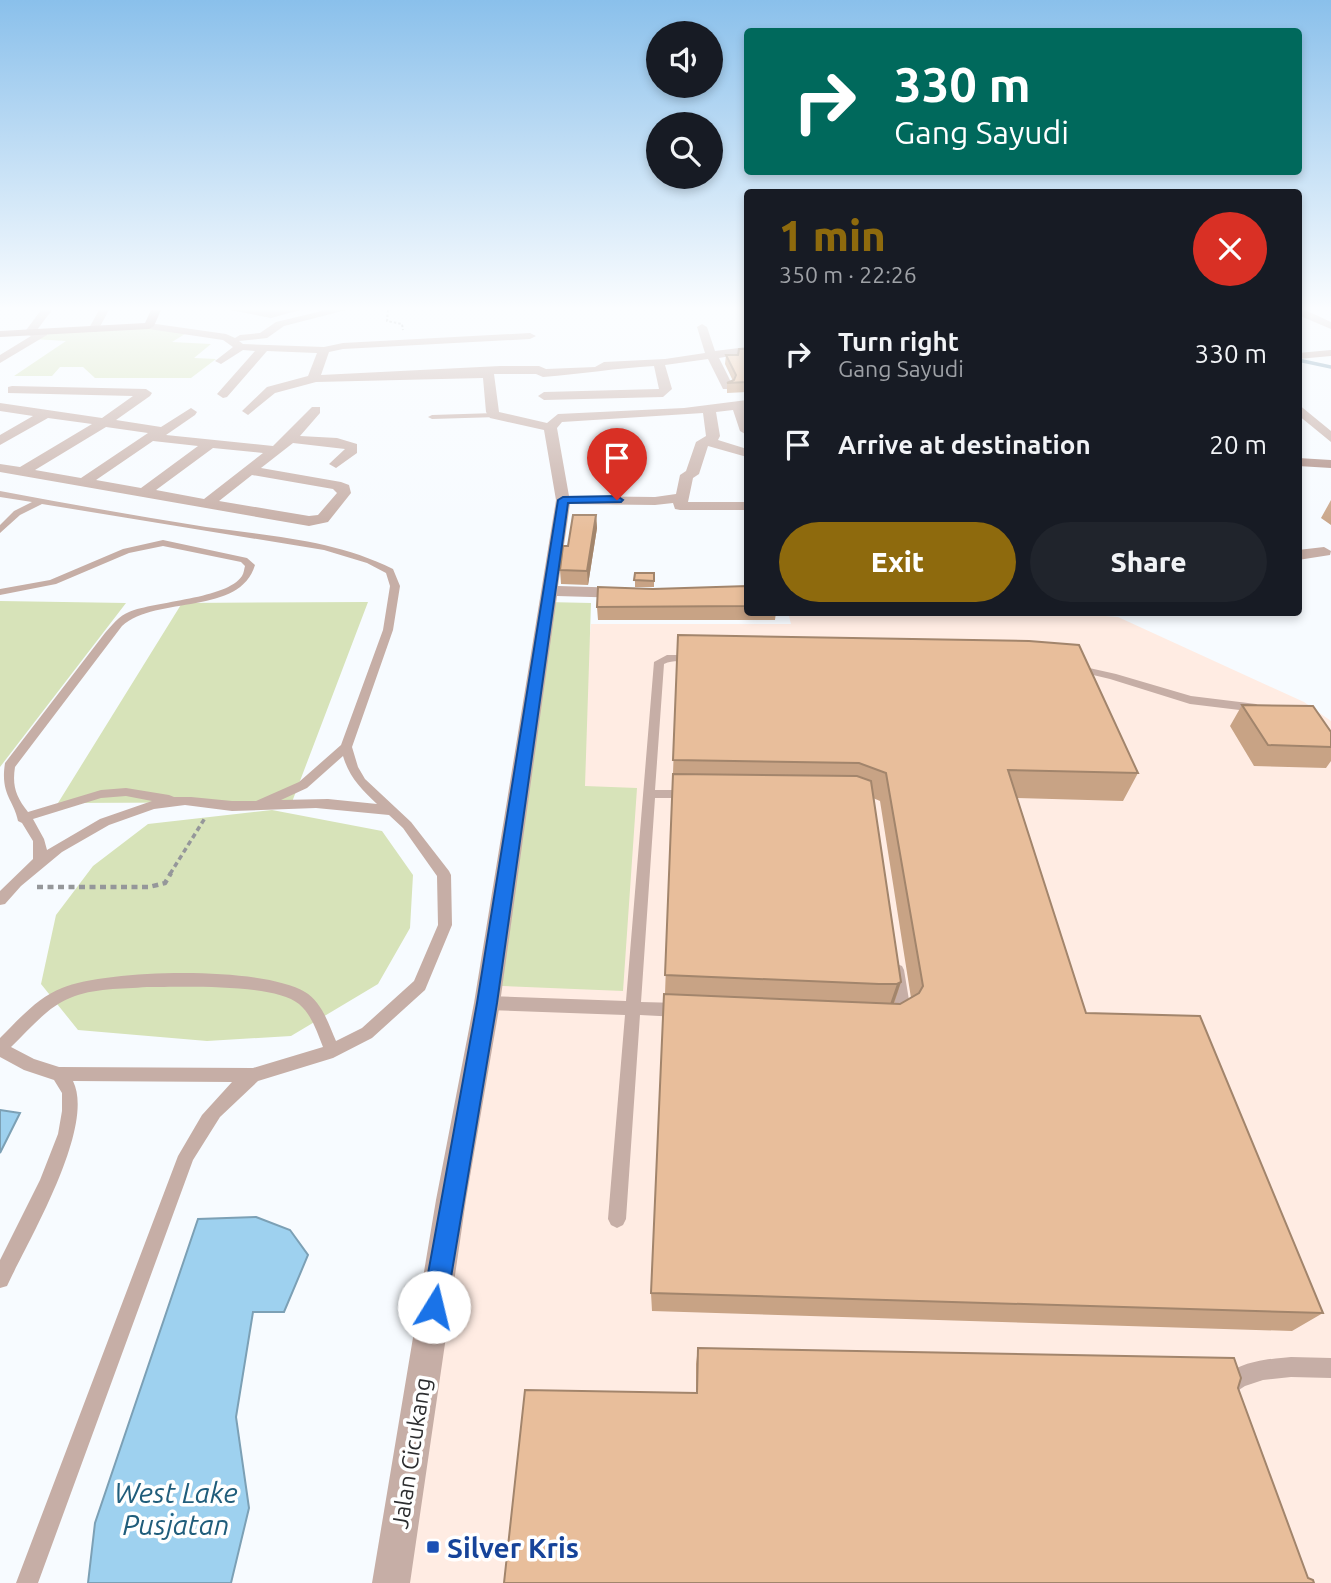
<!DOCTYPE html>
<html lang="en">
<head>
<meta charset="utf-8">
<style>
	:root { --surface:#171b24; --page:#20242c; --text:#f1f3f6; --muted:#9ea1a6; --accent:#8e6a0d }
	body { margin:0; font-family:Ubuntu,sans-serif; background:var(--page); color:var(--text); height:100vh; display:flex; flex-direction:column; font-size:26px; white-space:nowrap }
	* { box-sizing:border-box; margin:0 }
	p { font-size:23px; color:var(--muted) }
	.icon { flex:none; width:38px; height:38px; fill:none; stroke:currentColor; stroke-width:2; stroke-linecap:round; stroke-linejoin:round }
	.map { position:relative; flex:1; overflow:hidden }
	.drawer { position:absolute; left:744px; top:189px; width:558px; height:427px; display:flex; flex-direction:column; background:var(--surface); border-radius:7px; box-shadow:0 4px 10px #0003 }
	.drawer>* { flex:none }
	.guide { position:absolute; left:744px; top:28px; width:558px; height:147px; border-radius:7px; box-shadow:0 4px 10px #0003; background:#00695c; color:#fff; overflow:hidden }
	.controls { position:absolute; left:646px; top:21px; display:grid; gap:14px }
	.controls a { display:grid; place-items:center; width:77px; height:77px; border-radius:50%; background:var(--surface); box-shadow:0 4px 10px #0003; font-size:35px }
	.pin { position:absolute; display:grid; place-items:center; width:60px; height:60px; color:#fff; margin:-72px -30px; border-radius:50% 50% 50% 0; rotate:-45deg; box-shadow:0 0 7px #0007 }
	.pin .icon { rotate:45deg }
	.me { position:absolute; width:77px; margin:-38px; rotate:9deg; stroke-linejoin:round; filter:drop-shadow(0 0 5px #0008) }
	.turn { display:flex; align-items:center; gap:24px; height:147px; padding:0 35px; font-size:32px }
	.turn .icon { width:91px; height:91px; stroke-width:2.5 }
	.turn b { display:block; font-size:49px; line-height:60px }
	.round { display:grid; place-items:center; flex:none; width:74px; height:74px; border-radius:37px; background:var(--page) }
	.head { display:flex; align-items:center; justify-content:space-between; height:119px; padding:0 35px }
	h1 { font-size:42px; font-weight:800; line-height:52px; color:var(--accent) }
	.cta { display:flex; gap:14px; margin-top:auto; padding:14px 35px }
	.cta a { flex:1; height:80px; border-radius:42px; background:var(--accent); color:#fff; font-size:28px; font-weight:800; line-height:80px; text-align:center }
	.cta a+a { background:var(--page); color:var(--text) }
	ul { padding:0; list-style:none }
	li { display:flex; align-items:center; gap:21px; height:91px; padding:0 35px }
	li div { flex:1 }
	li b { display:block; font-size:26px }
	li em { font-style:normal }
	.map>svg:first-child { display:block }
	.industrial { fill:#ffece3 }
	.green { fill:#d7e3b9 }
	.water { fill:#9ed1ef; stroke:#7ca0b5; stroke-width:2 }
	.lines { fill:none; stroke-linecap:round; stroke-linejoin:round }
	.stream { stroke:#7ca0b5; stroke-width:3.5 }
	.path-far2 { stroke:#95979a; stroke-width:2; stroke-dasharray:2.5 2; stroke-linecap:butt }
	.path-far1 { stroke:#95979a; stroke-width:3.5; stroke-dasharray:5 3.5; stroke-linecap:butt }
	.path { stroke:#95979a; stroke-width:4.5; stroke-dasharray:6 4.5; stroke-linecap:butt }
	.lane { fill:#c6aea6; fill-rule:evenodd }
	.street { fill:#c6aea6; fill-rule:evenodd }
	.secondary { fill:#ab887e; fill-rule:evenodd }
	.wall { fill:#c8a385; fill-rule:evenodd }
	.shaded-wall { fill:#a2856c }
	.building { fill:#e8be9b; stroke:#a2856c; stroke-width:2 }
	.route { fill:#1a73e8; stroke:#114b97; stroke-width:2 }
	.transit-dot { fill:#1a4fb4; stroke:#fff; stroke-width:2.5 }
	.labels { text-anchor:middle; dominant-baseline:central; stroke-width:7; stroke-linejoin:round; paint-order:stroke }
	.street-label { font-size:23px; fill:#2c2d2f; stroke:#fff }
	.near-water-label { font-size:28px; font-style:italic; fill:#205d7b; stroke:#fff }
	.near-transit-label { font-size:28px; font-weight:bold; fill:#164399; stroke:#fff; text-anchor:start }
</style>
</head>
<body>
<div class="map">
<svg width="1331" height="1583" viewBox="0 0 1331 1583">
	<rect width="100%" height="100%" fill="#f7fbff"/>
	<!-- industrial -->
	<path class="industrial" d="M788 612H1054L1118 617 1304 702 1331 721V1583H403L544 688H584L591 624H791Z"/>
	<!-- green -->
	<path class="green" d="M154 327 188 332 172 342 211 344 194 358 216 359 191 378H95L83 367H60L52 376H14L66 341 33 339 39 334Z
		M0 601 126 603 0 767Z
		M368 602 292 802 58 803 182 603Z
		M546 602 591 603 585 786 637 788 623 991 502 986Z
		M272 810 382 831 413 875 410 928 378 984 291 1036 207 1041 78 1030 41 984 56 915 93 866 148 824Z"/>
	<!-- water -->
	<path class="water" d="M0 1110 20 1113 0 1153Z
		M256 1217 290 1230 308 1255 284 1312H253L236 1417 249 1508 231 1583H88L95 1523 198 1219Z"/>
	<g class="lines">
		<!-- stream -->
		<path class="stream" d="M1298 360 1331 367"/>
		<!-- path-far2 -->
		<path class="path-far2" d="M388 310 387 321 402 324 403 330"/>
		<!-- path-far1 -->
		<path class="path-far1" d="M170 874 205 818"/>
		<!-- path -->
		<path class="path" d="M37 887H149L165 883 171 873"/>
		<!-- lane -->
		<path class="lane" d="M495 413H498V417L432 419 428 417 432 415Z
			M0 491C69 504 137 516 206 527 270 536 335 540 393 569L400 586 393 630 352 747 358 767 365 779 411 822 449 871 451 875 452 925 425 990 372 1038 333 1058 258 1081 220 1117 193 1160 38 1583H16L178 1156 202 1115 232 1082 73 1081C96 1127 28 1241 7 1286L0 1288V1260L40 1180 58 1134 62 1111V1093L54 1080 24 1070 0 1057V1038C18 1020 38 997 62 988 110 969 261 966 305 992 322 1002 329 1025 336 1041L362 1028 414 981 438 925 437 876 403 828 389 815 316 808 232 811 185 805 154 809 109 825 62 852 21 886 5 904 0 905V891L33 859V841L22 823 18 821C14 800 0 795 5 763L105 633C112 625 119 616 129 612 155 601 227 599 242 576 244 573 244 569 245 566L241 562 163 546 129 553 56 584 0 595V589L50 580 123 549 163 540 247 558 255 565C240 616 157 595 122 626L15 767C12 786 16 797 28 812L101 790 126 788 169 795 174 797H191L232 801H256L299 782 341 745 383 630 390 586 386 573 367 563 324 550 42 504 20 515 0 533V525L14 511 32 502 0 497ZM343 756C349 777 362 790 377 804L328 799 281 800 307 788ZM126 796 152 801 100 819 47 850 44 839 33 819 101 798ZM147 987C181 987 273 983 299 1004 312 1015 317 1032 323 1047L253 1068 59 1067 34 1059 11 1047C29 1030 47 1007 70 998 93 988 122 989 147 987Z
			M667 655H695L700 658C690 665 676 658 664 664L655 790H688L694 794 688 798H655L641 1002 679 1003 684 1005 687 1010 684 1015 679 1017 640 1015 626 1219 623 1225 617 1228 611 1225 608 1219 625 1015 487 1010 482 1008 480 1003 482 998 487 996 626 1001 654 662Z
			M1076 665 1116 674 1191 696 1256 704 1262 708 1256 712 1190 704 1110 679 1072 670 1071 668 1072 666Z
			M897 964 902 966 904 970 911 1012 908 1017 898 1023 893 1021 890 1016 895 1009 890 970 892 966Z
			M1291 1357 1331 1358V1378L1291 1377 1263 1380 1245 1386 1228 1397 1221 1394 1218 1387C1228 1362 1267 1359 1291 1357Z"/>
		<!-- street -->
		<path class="street" d="M41 310H52L34 334 47 331V335L0 363V355L31 336 24 333Z
			M99 310H109L97 332H89L88 330Z
			M230 310H300L271 318Z
			M326 310H346L284 326 267 338 239 341 243 344 324 347 343 343 530 333 536 336 530 339 343 349 329 352 321 375 500 366H539L546 369 595 367 604 362 665 359 705 353 697 327 702 324 707 327 715 351 747 347V353L719 358 733 386 731 389H723L708 359 665 365 672 389 663 397 544 400 538 396 544 392 659 389 654 366C616 368 582 374 543 377L536 374H494L499 412 547 423 558 414 684 408 747 400V408H744L747 415V435L740 431 733 410 716 412 720 436 718 440 747 449V457L708 446 699 474 693 478 688 502H747V510H680L675 509 673 503 655 505 570 504 558 586 625 588 633 593 625 598 557 596 500 1003 466 1200 410 1583H372L436 1200 474 1003 556 500 544 430 490 418 486 412 483 378 316 382 275 393 248 415 242 411 267 387 308 376 317 353 267 351 227 397 223 398 217 394 255 351 243 350 221 364 215 361 233 347 223 340 149 329 144 326 149 323 226 334 235 338 240 335 260 333 276 322ZM703 413 706 436 696 442 686 471 680 475 676 494 655 497 569 496 557 428 562 422Z
			M1298 310H1305L1331 322V329L1298 315Z
			M1331 350V356L1298 359V353Z
			M12 386 146 389 152 393 150 396 116 420 161 427 191 408 197 412 195 415 166 435 273 446 312 407H320V413L300 436 337 438 357 444V453L336 468 329 464 345 449 293 443 261 468 341 482 349 485 351 493 328 522 309 526 0 472V464L20 467 92 424 48 418 0 445V435L33 416 0 411V403L102 418 133 396 8 393V387ZM106 427 148 433 81 478 35 470ZM153 441 198 446 141 488 96 480ZM213 448 263 453 204 499 156 490ZM252 475 333 489 337 493 318 515 309 516 219 501Z
			M1298 404 1331 431V442L1298 415Z
			M1324 547 1331 551 1330 555 1298 560V550Z"/>
		<!-- secondary -->
		<path class="secondary" d="M151 310H161L154 326 149 329 0 337V331L145 323Z
			M1298 458 1331 460V468L1298 466Z"/>
	</g>
	<!-- wall -->
	<path class="wall" d="M747 349V392L727 393V383L733 381 725 364 726 355H738Z
		M1331 500V525L1321 518Z
		M596 515 597 528 588 585 561 584 560 570 568 546Z
		M635 573H654V587H635Z
		M747 586V612H776L775 620H598L597 607 653 589Z
		M678 635 1138 773 1123 801 1017 798 1086 1013 1323 1313 1292 1331 652 1311 651 1293 665 994ZM873 798 880 801 911 998 900 1004H894L901 982Z
		M1242 705 1331 732V761L1326 768 1254 766 1230 726Z
		M698 1348 1234 1358 696 1393V1364Z"/>
	<!-- shaded-wall -->
	<path class="shaded-wall" d="M596 515 597 528 588 585 587 571Z
		M901 982 892 1008 888 1010 897 984Z"/>
	<!-- building -->
	<path class="building" d="M739 349H747V382L727 383 734 380 736 375 726 355H738Z
		M573 515H596L587 571 560 570 563 546H568Z
		M635 573H654V581L634 580Z
		M747 586V606L597 607 598 587 653 589Z
		M678 635 1029 641 1079 645 1138 773 1008 770 1086 1013 1200 1016 1323 1313 651 1293 664 994 900 1004 919 993 923 986 886 773 859 763 673 760Z
		M1242 705 1313 706 1331 732V747L1268 745Z
		M673 774 857 776 871 781 901 982 897 984H879L665 975Z
		M698 1348 1234 1358 1241 1378 1238 1388 1308 1578 1313 1580 1314 1583H504L525 1390 697 1393Z"/>
	<!-- sky -->
	<linearGradient id="sky" x2="0" y2="1"><stop stop-color="#8ac0eb"/><stop offset="0.58" stop-color="#fbfdff"/><stop offset="1" stop-color="#fbfdff" stop-opacity="0"/></linearGradient>
	<rect width="1331" height="532" fill="url(#sky)"/>
	<!-- route -->
	<path class="route" d="M617 496 623 500 621 502 568 503 497 1003 446 1307 443 1316 434 1320 425 1316 422 1307 477 1003 558 500 563 497Z"/>
	<!-- markers -->
	<rect class="transit-dot" x="426" y="1540" width="14" height="14" rx="3.5"/>
	<g class="labels">
		<!-- street labels -->
		<g class="street-label">
			<text transform="translate(411 1453) rotate(-81)">Jalan Cicukang</text>
		</g>
		<!-- near-water labels -->
		<g class="near-water-label">
			<text x="176" y="1492">West Lake<tspan x="176" dy="32">Pusjatan</tspan></text>
		</g>
		<!-- near-transit labels -->
		<g class="near-transit-label">
			<text x="447" y="1547">Silver Kris</text>
		</g>
	</g>
</svg>
<div class="controls">
<a><svg class="icon" aria-label="sound" viewBox="0 0 24 24"><path d="M4 9h4l5-4v14l-5-4H4zM17 9q2 3 0 6"/></svg></a>
<a><svg class="icon" aria-label="search" viewBox="0 0 24 24"><circle cx="10" cy="10" r="6"/><path d="M15 15l6 6"/></svg></a>
</div>
<div class="pin" style="left:617px;top:500px;background:#d93025"><svg class="icon" aria-label="arrive" viewBox="0 0 24 24"><path d="M6 21V4h12l-3 4 3 4H6"/></svg></div>
<svg class="me" style="left:434px;top:1307px" viewBox="-20 -20 40 40"><circle r="19" fill="#fff"/><path d="M0-13L10 11 0 6-10 11z" fill="#1a73e8"/></svg>
<div class="guide">
<div class="turn"><svg class="icon" aria-label="right" viewBox="0 0 24 24"><path d="M7 20v-9h11M14 6l5 5-5 5"/></svg><div><b>330 m</b>Gang Sayudi</div></div>
</div>
<section class="drawer">
<div class="head"><div><h1>1 min</h1><p>350 m · 22:26</p></div><a class="round" style="background:#d93025;color:#fff"><svg class="icon" aria-label="close" viewBox="0 0 24 24"><path d="M6 6l12 12M18 6L6 18"/></svg></a></div>
<ul>
<li><svg class="icon" aria-label="right" viewBox="0 0 24 24"><path d="M7 20v-9h11M14 6l5 5-5 5"/></svg><div><b>Turn right</b><p>Gang Sayudi</p></div><em>330 m</em></li>
<li><svg class="icon" aria-label="arrive" viewBox="0 0 24 24"><path d="M6 21V4h12l-3 4 3 4H6"/></svg><div><b>Arrive at destination</b></div><em>20 m</em></li>
</ul>
<div class="cta"><a>Exit</a><a>Share</a></div>
</section>
</div>
</body>
</html>
